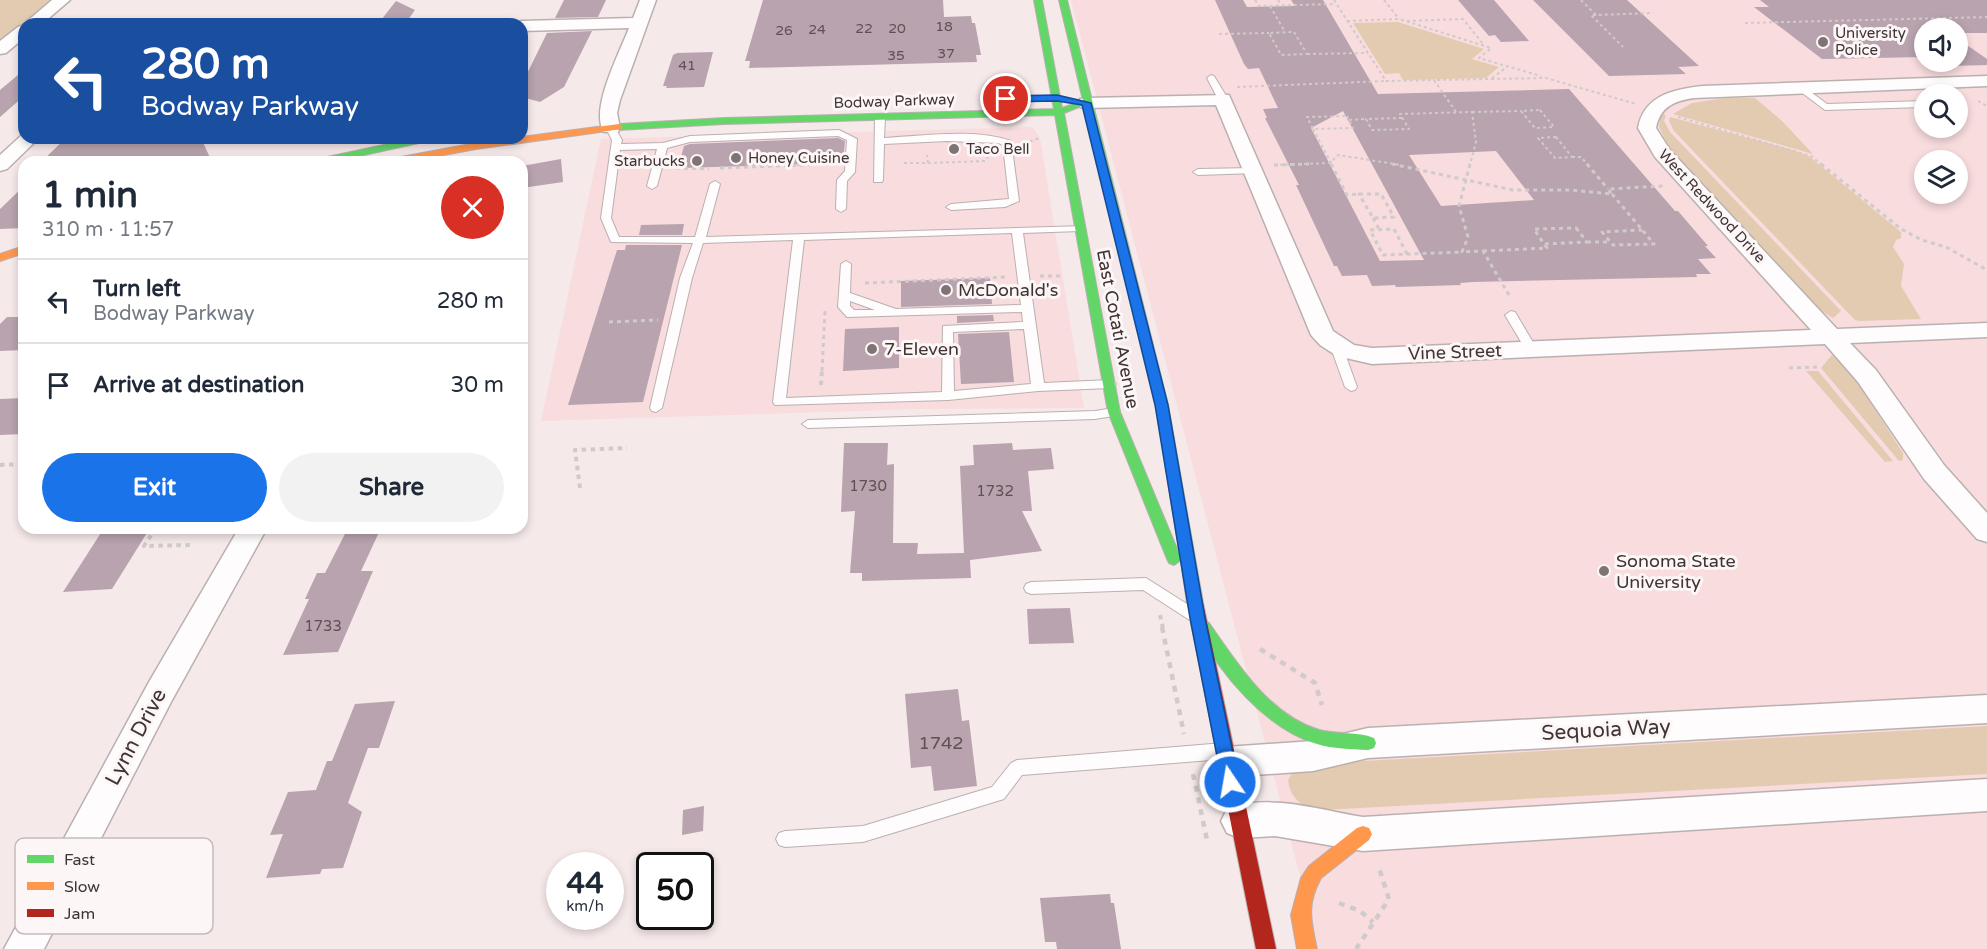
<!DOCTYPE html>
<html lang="en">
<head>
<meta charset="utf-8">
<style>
	:root { --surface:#fff; --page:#f2f2f3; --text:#1f2937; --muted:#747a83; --line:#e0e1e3; --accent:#1a73e8 }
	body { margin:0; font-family:"Varela Round",sans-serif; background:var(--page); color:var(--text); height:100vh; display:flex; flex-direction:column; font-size:22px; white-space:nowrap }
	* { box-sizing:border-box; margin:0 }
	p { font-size:20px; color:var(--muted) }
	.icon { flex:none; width:33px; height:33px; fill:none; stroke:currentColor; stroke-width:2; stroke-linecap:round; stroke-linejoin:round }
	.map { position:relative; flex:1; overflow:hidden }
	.details { position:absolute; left:18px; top:156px; width:510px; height:378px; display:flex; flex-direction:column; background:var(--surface); border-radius:18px; box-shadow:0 3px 9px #0003 }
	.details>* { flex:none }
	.top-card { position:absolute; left:18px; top:18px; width:510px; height:126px; border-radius:18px; box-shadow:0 3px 9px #0003; background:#1a4fa0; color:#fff; overflow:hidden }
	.tools { position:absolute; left:1914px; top:18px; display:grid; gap:12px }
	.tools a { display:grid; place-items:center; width:54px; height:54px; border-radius:50%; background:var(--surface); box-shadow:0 3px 9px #0003; font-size:30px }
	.speed { position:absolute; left:546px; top:852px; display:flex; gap:12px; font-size:30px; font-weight:700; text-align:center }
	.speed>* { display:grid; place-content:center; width:78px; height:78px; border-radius:50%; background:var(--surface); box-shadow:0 3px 9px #0003; line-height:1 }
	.speed small { font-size:15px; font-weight:400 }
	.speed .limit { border:3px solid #111; border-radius:9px; background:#fff; color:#111 }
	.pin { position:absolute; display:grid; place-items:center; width:51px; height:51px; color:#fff; margin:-26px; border:3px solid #fff; border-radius:50%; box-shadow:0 2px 6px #0007 }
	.me { position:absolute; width:66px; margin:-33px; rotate:348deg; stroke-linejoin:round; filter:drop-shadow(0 0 4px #0008) }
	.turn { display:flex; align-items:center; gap:21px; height:126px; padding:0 24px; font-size:27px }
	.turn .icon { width:78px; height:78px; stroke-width:2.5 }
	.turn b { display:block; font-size:42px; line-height:51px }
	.round { display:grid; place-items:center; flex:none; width:63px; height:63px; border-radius:32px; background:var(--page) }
	.overview { display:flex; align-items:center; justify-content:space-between; height:102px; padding:0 24px }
	h1 { font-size:36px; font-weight:700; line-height:45px }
	.button { display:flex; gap:12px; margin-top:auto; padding:12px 24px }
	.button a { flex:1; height:69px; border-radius:36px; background:var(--accent); color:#fff; font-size:24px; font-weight:700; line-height:69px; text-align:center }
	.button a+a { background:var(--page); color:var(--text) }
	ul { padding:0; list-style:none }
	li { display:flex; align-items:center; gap:18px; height:84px; padding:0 24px; border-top:2px solid var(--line) }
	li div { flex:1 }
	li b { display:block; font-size:22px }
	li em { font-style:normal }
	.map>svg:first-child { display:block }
	.built { fill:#f8dcde; fill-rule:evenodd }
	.green { fill:#e2cbb0 }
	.building { fill:#b8a3ae; fill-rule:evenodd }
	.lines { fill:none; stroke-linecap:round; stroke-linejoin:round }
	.lane-casing { stroke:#bbb0b0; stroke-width:2 }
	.street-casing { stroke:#bbb0b0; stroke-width:3 }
	.fast-casing { stroke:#bbb0b0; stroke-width:2 }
	.slow-casing { stroke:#bbb0b0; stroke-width:2 }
	.jam-casing { stroke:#bbb0b0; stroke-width:2 }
	.path-far3 { stroke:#d0cacb; stroke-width:2; stroke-dasharray:3 3; stroke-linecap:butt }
	.path-far2 { stroke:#d0cacb; stroke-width:3; stroke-dasharray:4 4; stroke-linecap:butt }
	.path-far1 { stroke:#d0cacb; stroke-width:4; stroke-dasharray:4.5 4.5; stroke-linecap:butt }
	.path { stroke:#d0cacb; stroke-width:4.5; stroke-dasharray:6 6; stroke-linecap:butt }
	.lane { fill:#fefcfc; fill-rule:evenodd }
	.street { fill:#fefcfc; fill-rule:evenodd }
	.fast { fill:#63d668; fill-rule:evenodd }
	.slow { fill:#ff974d; fill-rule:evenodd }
	.jam { fill:#b3261e; fill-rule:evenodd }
	.route { fill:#1a73e8; stroke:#114b97; stroke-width:1.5 }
	.poi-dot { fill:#807374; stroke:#fcf6f6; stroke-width:2 }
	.labels { text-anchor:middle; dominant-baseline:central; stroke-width:6; stroke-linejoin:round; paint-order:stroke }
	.far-number-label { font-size:14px; fill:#5e5053 }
	.far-poi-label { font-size:15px; fill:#403435; stroke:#fcf6f6; text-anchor:start }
	.far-street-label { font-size:15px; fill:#403435; stroke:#fcf6f6 }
	.number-label { font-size:15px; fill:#5e5053 }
	.poi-label { font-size:18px; fill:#403435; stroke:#fcf6f6; text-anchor:start }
	.street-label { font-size:18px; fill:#403435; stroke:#fcf6f6 }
	.near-number-label { font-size:18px; fill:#5e5053 }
	.near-street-label { font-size:21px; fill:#403435; stroke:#fcf6f6 }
	.key { fill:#fcf6f6; stroke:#c4bcbc; stroke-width:1.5 }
	.key-label { font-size:16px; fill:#403435 }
</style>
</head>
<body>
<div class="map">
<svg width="1987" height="949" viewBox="0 0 1987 949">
	<rect width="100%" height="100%" fill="#f6e9ea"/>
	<!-- built -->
	<path class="built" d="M1071 0H1987V949H1319ZM1924 28H1958V62H1924ZM1924 94H1958V128H1924ZM1924 160H1958V194H1924Z
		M1032 127 1040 138 1084 408 922 409 541 421 601 139Z"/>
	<!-- green -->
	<path class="green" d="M0 0H59L24 24V27L0 46Z
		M1398 22 1484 49 1472 59 1499 67 1486 78 1403 80 1399 73 1385 74 1353 23Z
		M1725 98H1755L1782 121 1813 154 1673 114 1692 103Z
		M1661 114 1666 115 1664 121 1670 132 1841 311 1833 318 1822 311 1670 149 1659 127Z
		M1670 117 1793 150 1810 157 1901 232V238L1896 240 1893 247 1904 264 1901 286 1921 319 1859 321 1855 320 1674 131 1669 121Z
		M1832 355 1850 371 1903 453V460L1899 461 1821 368Z
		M1806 371H1818L1893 461 1885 462Z
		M1987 726V774L1323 810C1304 807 1291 802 1288 780L1295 768 1310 764Z"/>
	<!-- building -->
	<path class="building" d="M564 0H606L598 17 555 18Z
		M763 0H943L944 17 971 16 972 23H975L981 55H976L977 62 749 68 750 61H745Z
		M1215 0H1243L1247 7 1295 6 1291 0H1323L1378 94 1569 89 1675 211H1678L1708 246H1705L1716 258 1698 259 1711 274H1696L1697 277 1473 282 1460 283 1461 285 1396 287 1395 285 1372 286 1367 275 1342 276 1337 266H1334L1296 185H1299L1265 118H1267L1263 109 1278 108 1259 68 1248 69 1244 64ZM1343 111 1424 260 1380 261 1311 128ZM1496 151 1534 200 1441 206 1409 155Z
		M1458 0H1494L1529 41 1501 42 1495 35 1489 36Z
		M1533 0H1627L1699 66 1678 67 1686 74 1609 76Z
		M1760 0H1987V33H1958V28H1924V57L1822 59 1754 7H1769Z
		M396 1 415 10 405 24H378Z
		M592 31 564 87 540 102 522 97V84L547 33Z
		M1958 39 1987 59V65L1951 66 1945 62H1958Z
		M713 52 704 87 666 88 667 86H663L673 55 677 53Z
		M24 70V96L0 117V90Z
		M66 138H201L212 162H41Z
		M838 138 845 141 843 163 678 168 684 146 690 144Z
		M561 159 563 182 522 188V166Z
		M24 186V228L0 229V209Z
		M684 224 682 235H639L641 225Z
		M626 245H682L643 402 568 405 617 250H625Z
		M990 278 992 304 901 307V281Z
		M993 315 994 321 957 323V316Z
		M7 317H24V350L0 351V324Z
		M899 327V368L843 371 845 329Z
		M1009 332 1014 382 961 384 958 334Z
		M24 398V434L0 435V399Z
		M844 443H888L887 465 894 464 893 543H918L917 554 964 553 960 466 974 465 973 445 1012 443 1013 450 1051 448 1054 469 1028 471 1032 511H1022L1042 551 970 560 971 578 862 581V573H850L855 511 841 512Z
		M104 528H150L112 589 63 592Z
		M348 528H381L361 571H373L338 652 283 655 309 599H305L317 573H325Z
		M1070 608 1074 643 1029 644 1027 609Z
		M958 689 962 721 969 720 977 786 934 791 931 766 911 768 905 694Z
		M395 701 379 748H368L348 803 362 812 343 868 322 869 320 874 266 878 283 834 270 835 288 792 316 790 327 761H332L355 704Z
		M704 806 703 831 682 835 683 810Z
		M1110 894 1111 903H1114L1121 949H1057L1056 942H1045L1040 898Z"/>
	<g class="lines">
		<!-- lane casing -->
		<g class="lane-casing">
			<path id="lane" d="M1211 75 1214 76 1228 99 1226 101 1218 99 1207 78Z
				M1921 81H1927L1944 94H1935L1921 85Z
				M1800 84 1827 104 1924 101V107L1825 110 1797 89 1796 87Z
				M880 115 885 118 884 138C922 136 975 128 1011 141L1019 201 1005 207 951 210 946 207 951 204 1009 199 1003 145 998 143 947 141 884 144 883 180 882 182H874L875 118Z
				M608 126H614L622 140 621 144 663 143 690 136 839 130 857 139 855 172 847 181 846 209 841 212 836 209 837 180 845 171 847 140 838 136 690 142 667 148 657 186 652 189 647 186 657 149 620 150 611 218 619 237H695L710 184 715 181 720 184 706 237 1084 226V230L1080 231 1023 233 1044 383 1110 380 1116 384 1110 388 1038 391 948 400 775 405 773 402 793 240 703 243 692 278 662 408 656 412 652 411 650 408 680 278 693 243 611 242 601 218 612 140 606 128ZM1012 233 1021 305 896 309 850 293 851 264 846 261 841 264 838 307 847 317 1022 312 1023 322 943 326 942 392 786 398 804 240ZM850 301 875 310H854L850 306ZM1024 329 1031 384 954 391 953 332Z
				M1253 168 1258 171 1256 173 1198 175 1193 172 1198 169Z
				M1511 311 1515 312 1537 349 1535 352 1531 353 1527 352 1505 315Z
				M1337 344 1343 348 1357 387 1355 390 1351 391 1345 387 1331 348Z
				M1114 408 1119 409 1120 412 1119 415 1095 419 808 428 802 424 808 420 1095 411Z
				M1146 578 1198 611 1201 615 1198 619 1193 621 1188 619 1143 590 1031 594 1026 592 1024 588 1026 584 1031 582Z
				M1224 743 1230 746 1232 751 1230 756 1224 759 1022 775 1004 799 863 842 785 847 779 845 776 839 779 833 785 831 863 826 992 787 1011 763 1017 760Z"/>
		</g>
		<!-- street casing -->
		<g class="street-casing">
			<path id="street" d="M52 0H70L42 24H24Z
				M640 0H656L620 100 617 113 620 128 618 132H604C589 110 620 52 629 28L522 31V24H515L522 21 633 18Z
				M24 25V38L6 53 0 54V41L18 27Z
				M1987 76V86L1694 98C1674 101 1660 107 1656 128L1670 150 1837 329 1987 323V337L1850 343 1876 370 1944 465 1987 513V542L1977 539 1924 479 1858 382 1825 344 1372 364 1337 356 1320 345 1311 335 1216 105 1086 108 1080 107 1077 103 1080 99 1086 98 1229 95 1333 331 1354 345 1372 348 1811 330 1655 157 1638 128C1644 95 1674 89 1703 86Z
				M23 134 24 138H39L7 169 0 171V155Z
				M239 528H267L171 702 44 949H4L149 682Z
				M1987 695V723L1368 758 1313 771 1226 777 1214 773 1209 762 1214 751 1226 747 1313 741 1368 728Z
				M1987 779V811L1363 851 1275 836 1239 838 1227 833 1221 821 1227 809C1269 793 1320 810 1363 817Z"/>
		</g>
		<!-- fast casing -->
		<g class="fast-casing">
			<path id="fast" d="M1034 0H1042L1062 108 1079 102 1084 105 1064 113 1120 412 1180 556 1156 405 1059 0H1067L1168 405 1203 603 1200 607 1195 609 1190 607 1187 603 1181 560 1174 565 1169 563 1167 559 1108 412 1055 115 724 124 619 130 614 127 619 124 724 118 1054 109Z
				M416 138 421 141 419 143 332 162H313L318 159Z
				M1204 621 1209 623C1237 663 1269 715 1319 730 1337 735 1357 731 1374 738L1376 743 1374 748 1368 750C1351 749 1333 749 1317 744 1265 728 1220 674 1196 627L1199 623Z"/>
		</g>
		<!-- slow casing -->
		<g class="slow-casing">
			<path id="slow" d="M619 124 622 125V129L476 149 406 162H385L390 159 476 143Z
				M24 246V253L0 261V254Z
				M1363 826 1369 828 1372 834 1369 840 1321 878C1306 905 1311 921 1317 949H1297L1291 915 1301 878 1309 866 1357 828Z"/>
		</g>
		<!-- jam casing -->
		<g class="jam-casing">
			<path id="jam" d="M1195 597 1200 599 1203 603 1276 949H1256L1187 603 1190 599Z"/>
		</g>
		<!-- path-far3 -->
		<path class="path-far3" d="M1255 0 1259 6 1335 4
			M1278 0 1281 5
			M1334 0 1386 81 1434 80
			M1384 0 1399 19
			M1581 0 1596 15 1653 13
			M1270 6 1285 32
			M1596 15H1591L1623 47
			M1347 21 1399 19 1491 48 1479 58 1541 76
			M1407 21 1463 19 1483 44
			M1745 23 1987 17
			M1294 32 1307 54 1281 55 1269 33Z
			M1219 34 1269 33
			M1307 54 1368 53
			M1492 78 1507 67
			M1237 87 1386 81
			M1978 101 1987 106
			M1540 110 1554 127 1535 128 1521 111Z
			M1456 112 1434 80 1546 78 1636 104
			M1472 112 1521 111
			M1347 116 1353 128 1313 129 1307 117Z
			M1678 117 1811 156 1822 165
			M1402 118 1366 119 1372 130 1409 129 1400 114 1472 112 1476 142 1470 165
			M1349 120 1366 119
			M1313 129 1332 165
			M1556 137 1572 157 1555 158 1538 138Z
			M1024 143 1040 138
			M1572 157H1581L1588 165
			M904 163H928L927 155
			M928 163 985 161 989 155
			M797 165 832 164
			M1274 165 1330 163 1338 155 1401 165"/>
		<!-- path-far2 -->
		<path class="path-far2" d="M1331 164 1347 195 1359 194
			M1392 164 1513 190H1571L1612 194 1608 189 1663 186
			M1470 164 1459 206 1468 237 1462 252 1483 251 1509 295
			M1587 164 1608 189
			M1821 164 1901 229 1922 240 1946 247 1987 270
			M1274 165 1309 164
			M676 168 709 169
			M720 168 832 164
			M1359 194H1381L1394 217 1373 218Z
			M1612 194 1654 244 1613 245 1602 232 1642 230
			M1373 218 1379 229
			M1576 228 1587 242 1544 244 1534 229Z
			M1587 242H1610
			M1483 251 1547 248 1544 244
			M1407 254 1394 229 1370 230 1383 255 1462 252
			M1040 276H1063
			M865 283 1007 277
			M609 322 658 320
			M1789 368 1817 367
			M822 371 825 311"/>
		<!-- path-far1 -->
		<path class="path-far1" d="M821 385 822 369
			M0 465 24 464
			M580 488 575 450 627 448
			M156 528 144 546 193 545
			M1160 615 1163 628"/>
		<!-- path -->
		<path class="path" d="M1162 627 1184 734
			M1260 649 1315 683 1322 705
			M1193 774 1207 840
			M1339 903 1360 911 1373 922
			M1356 949 1389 899 1378 865"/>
		<!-- lane -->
		<use href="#lane" class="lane"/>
		<!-- street -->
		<use href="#street" class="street"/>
		<!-- fast -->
		<use href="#fast" class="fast"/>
		<!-- slow -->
		<use href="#slow" class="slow"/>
		<!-- jam -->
		<use href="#jam" class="jam"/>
	</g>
	<!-- route -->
	<path class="route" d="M1057 95 1091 103 1168 405 1205 618 1239 782 1237 788 1230 790 1224 788 1222 782 1190 618 1155 405 1082 105 1057 101 1006 102 1002 99 1006 96Z"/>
	<!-- markers -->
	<g class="poi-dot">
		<circle cx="1823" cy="42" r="6"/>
		<circle cx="954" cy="149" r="6"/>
		<circle cx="736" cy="158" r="6"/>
		<circle cx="697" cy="161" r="6"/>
		<circle cx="946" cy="290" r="6"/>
		<circle cx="872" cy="349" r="6"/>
		<circle cx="1604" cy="571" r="6"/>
	</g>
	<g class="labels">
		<!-- far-number labels -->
		<g class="far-number-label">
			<text x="944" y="26">18</text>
			<text x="864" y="28">22</text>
			<text x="897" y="28">20</text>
			<text x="817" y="29">24</text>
			<text x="784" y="30">26</text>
			<text x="946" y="53">37</text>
			<text x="896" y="55">35</text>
			<text x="687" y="65">41</text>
		</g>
		<!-- far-poi labels -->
		<g class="far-poi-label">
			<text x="1835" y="33">University<tspan x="1835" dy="17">Police</tspan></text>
			<text x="966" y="149">Taco Bell</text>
			<text x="748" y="158">Honey Cuisine</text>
			<text x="685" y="161" text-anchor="end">Starbucks</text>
		</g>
		<!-- far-street labels -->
		<g class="far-street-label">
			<text transform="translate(894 101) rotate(-2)">Bodway Parkway</text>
			<text transform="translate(1712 206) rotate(47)">West Redwood Drive</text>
		</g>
		<!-- number labels -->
		<g class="number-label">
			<text x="868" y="486">1730</text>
			<text x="995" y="491">1732</text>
			<text x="323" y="626">1733</text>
		</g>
		<!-- poi labels -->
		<g class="poi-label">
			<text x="958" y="290">McDonald's</text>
			<text x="884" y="349">7-Eleven</text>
			<text x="1616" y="561">Sonoma State<tspan x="1616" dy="21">University</tspan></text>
		</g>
		<!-- street labels -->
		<g class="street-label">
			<text transform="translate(1118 329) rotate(79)">East Cotati Avenue</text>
			<text transform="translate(1455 352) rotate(-2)">Vine Street</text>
		</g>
		<!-- near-number labels -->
		<g class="near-number-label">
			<text x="941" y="743">1742</text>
		</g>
		<!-- near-street labels -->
		<g class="near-street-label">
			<text transform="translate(1606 730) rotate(-3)">Sequoia Way</text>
			<text transform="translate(136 737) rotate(-62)">Lynn Drive</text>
		</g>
	</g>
	<!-- legend -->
	<rect x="15" y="838" width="198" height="96" rx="9" class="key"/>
	<rect x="27" y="855" width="27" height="8" fill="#63d668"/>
	<rect x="27" y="882" width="27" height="8" fill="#ff974d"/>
	<rect x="27" y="909" width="27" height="8" fill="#b3261e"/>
	<g class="key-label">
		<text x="64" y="865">Fast</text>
		<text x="64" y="892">Slow</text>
		<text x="64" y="919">Jam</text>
	</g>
</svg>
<div class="tools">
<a><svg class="icon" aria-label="sound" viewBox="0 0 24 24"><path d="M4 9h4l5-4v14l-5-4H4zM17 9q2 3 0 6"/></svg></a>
<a><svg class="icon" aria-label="search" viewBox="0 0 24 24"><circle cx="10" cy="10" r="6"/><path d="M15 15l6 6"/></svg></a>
<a><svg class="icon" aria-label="layers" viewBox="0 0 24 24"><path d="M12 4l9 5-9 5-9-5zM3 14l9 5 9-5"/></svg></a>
</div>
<div class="speed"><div>44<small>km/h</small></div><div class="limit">50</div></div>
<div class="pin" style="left:1006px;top:99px;background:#d93025"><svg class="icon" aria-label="arrive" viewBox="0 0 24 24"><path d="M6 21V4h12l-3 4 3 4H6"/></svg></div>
<svg class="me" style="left:1230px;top:782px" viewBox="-20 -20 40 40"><circle r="17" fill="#1a73e8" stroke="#fff" stroke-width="3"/><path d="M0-11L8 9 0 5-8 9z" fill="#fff"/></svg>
<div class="top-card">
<div class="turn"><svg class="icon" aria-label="left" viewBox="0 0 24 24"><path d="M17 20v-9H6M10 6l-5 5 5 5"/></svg><div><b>280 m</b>Bodway Parkway</div></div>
</div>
<section class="details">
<div class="overview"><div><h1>1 min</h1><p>310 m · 11:57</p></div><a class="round" style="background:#d93025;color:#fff"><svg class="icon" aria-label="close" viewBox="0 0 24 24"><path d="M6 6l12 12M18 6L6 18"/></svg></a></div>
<ul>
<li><svg class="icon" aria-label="left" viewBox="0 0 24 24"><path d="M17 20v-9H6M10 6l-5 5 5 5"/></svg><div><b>Turn left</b><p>Bodway Parkway</p></div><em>280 m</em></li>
<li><svg class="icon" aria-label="arrive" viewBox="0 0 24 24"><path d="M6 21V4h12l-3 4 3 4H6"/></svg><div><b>Arrive at destination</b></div><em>30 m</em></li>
</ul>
<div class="button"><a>Exit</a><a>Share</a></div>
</section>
</div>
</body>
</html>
